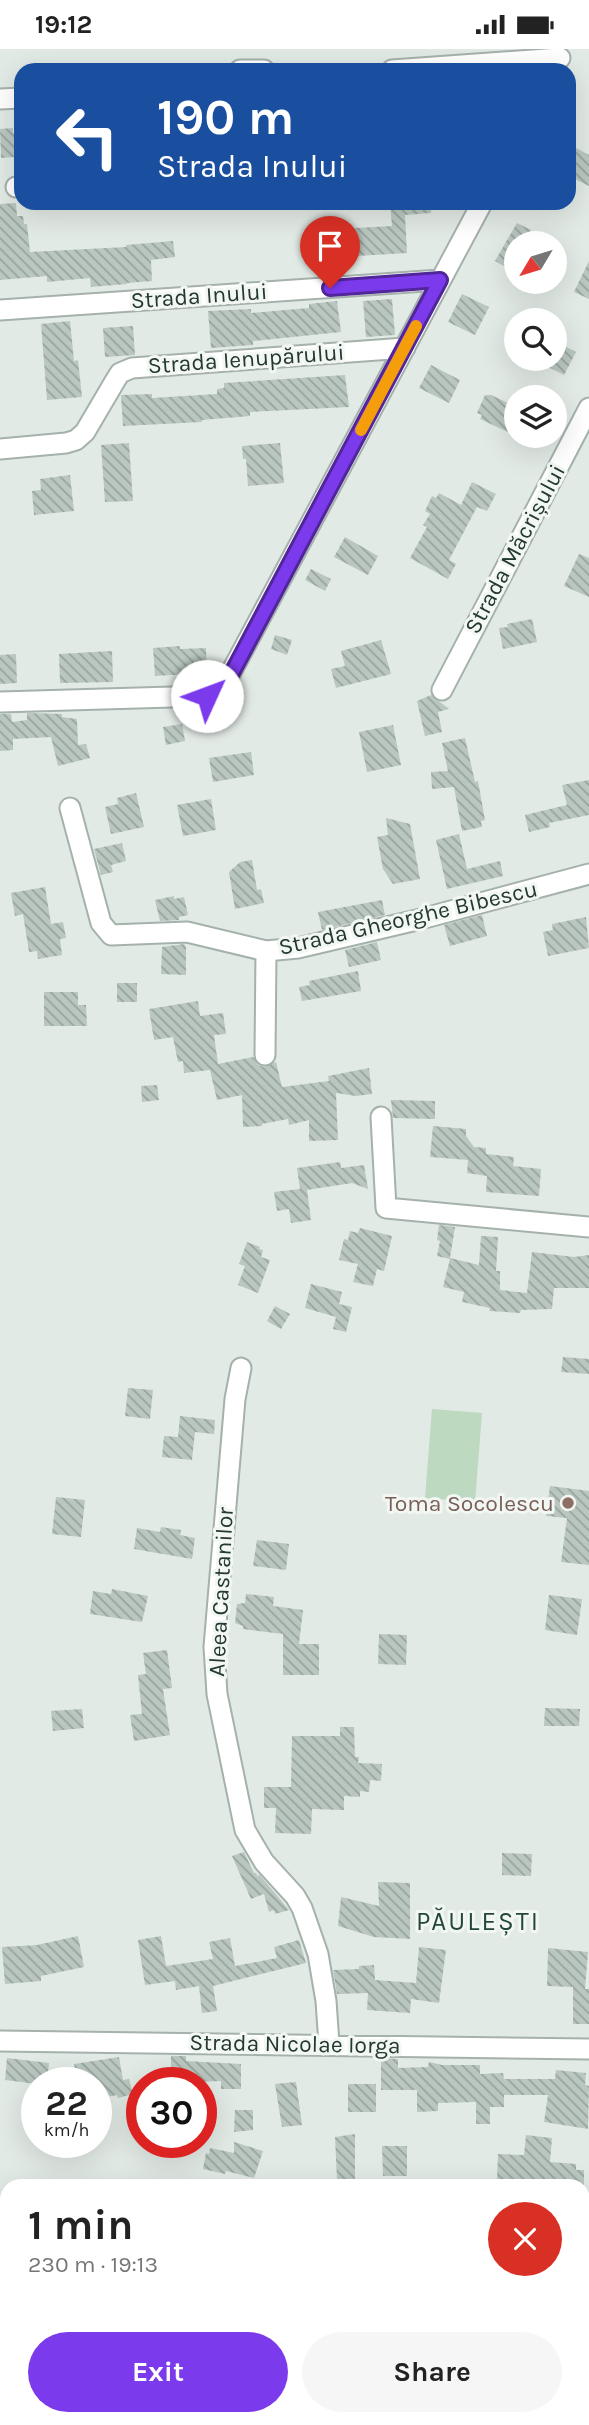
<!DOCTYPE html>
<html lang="en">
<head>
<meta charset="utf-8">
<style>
	:root { --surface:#fff; --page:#f6f6f6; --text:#222; --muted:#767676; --accent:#7c3aed }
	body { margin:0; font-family:Karla,sans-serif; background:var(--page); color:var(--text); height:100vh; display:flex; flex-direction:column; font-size:26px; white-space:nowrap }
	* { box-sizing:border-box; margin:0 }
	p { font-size:23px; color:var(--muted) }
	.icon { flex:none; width:38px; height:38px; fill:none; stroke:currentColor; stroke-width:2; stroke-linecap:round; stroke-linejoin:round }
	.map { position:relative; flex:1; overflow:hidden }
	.sheet { position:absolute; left:0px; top:2130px; width:590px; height:247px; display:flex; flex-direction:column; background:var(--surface); border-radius:21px 21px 0 0; box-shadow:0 7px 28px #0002 }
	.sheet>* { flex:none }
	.guide { position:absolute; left:14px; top:14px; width:562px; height:147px; border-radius:21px; box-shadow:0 7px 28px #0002; background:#1a4fa0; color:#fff; overflow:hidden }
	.needle { width:46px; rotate:232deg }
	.tools { position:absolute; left:504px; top:182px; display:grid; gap:14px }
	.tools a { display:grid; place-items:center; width:63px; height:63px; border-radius:50%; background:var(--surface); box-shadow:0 7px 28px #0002; font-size:35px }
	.speed { position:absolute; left:21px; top:2018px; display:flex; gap:14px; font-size:35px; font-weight:700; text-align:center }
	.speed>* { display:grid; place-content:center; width:91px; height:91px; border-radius:50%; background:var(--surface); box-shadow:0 7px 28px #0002; line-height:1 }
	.speed small { font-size:18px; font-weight:400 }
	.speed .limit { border:10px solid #d22; background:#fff; color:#111 }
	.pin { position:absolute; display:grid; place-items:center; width:60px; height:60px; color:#fff; margin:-72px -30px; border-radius:50% 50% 50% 0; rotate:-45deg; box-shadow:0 0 7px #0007 }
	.pin .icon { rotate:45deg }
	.me { position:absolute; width:77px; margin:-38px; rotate:47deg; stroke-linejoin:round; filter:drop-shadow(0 0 5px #0008) }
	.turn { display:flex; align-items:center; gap:24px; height:147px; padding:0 28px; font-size:32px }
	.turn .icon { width:91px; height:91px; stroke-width:2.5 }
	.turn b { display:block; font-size:49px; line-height:60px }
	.round { display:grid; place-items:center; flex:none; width:74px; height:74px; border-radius:37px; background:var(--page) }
	.summary { display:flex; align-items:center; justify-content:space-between; height:119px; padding:0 28px }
	h1 { font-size:42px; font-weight:700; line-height:52px }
	.button { display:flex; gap:14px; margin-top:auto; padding:14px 28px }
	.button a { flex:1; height:80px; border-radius:42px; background:var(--accent); color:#fff; font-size:28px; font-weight:700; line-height:80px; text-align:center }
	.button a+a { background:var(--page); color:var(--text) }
	.status { display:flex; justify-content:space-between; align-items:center; height:49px; padding:0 35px; background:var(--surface); direction:ltr }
	.status svg { height:19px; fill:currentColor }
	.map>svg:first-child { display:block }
	.grass { fill:#bdd9c0 }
	.building { fill:url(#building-back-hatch) }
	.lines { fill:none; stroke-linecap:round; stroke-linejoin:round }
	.minor-casing { stroke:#a5b1ab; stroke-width:23 }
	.major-casing { stroke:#bdc4c1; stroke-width:24 }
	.minor { stroke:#fff; stroke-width:19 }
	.major { stroke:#6c9a86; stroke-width:21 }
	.route-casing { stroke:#51269a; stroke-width:18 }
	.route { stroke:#7c3aed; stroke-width:12 }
	.slow { stroke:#f59e0b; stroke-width:12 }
	.education-dot { fill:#8d6e63; stroke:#f2f7f3; stroke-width:2.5 }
	.labels { text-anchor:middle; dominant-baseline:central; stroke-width:6; stroke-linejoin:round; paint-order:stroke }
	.street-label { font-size:23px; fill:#243930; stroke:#f2f7f3 }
	.education-label { font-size:23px; fill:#785e54; stroke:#f2f7f3; text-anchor:end }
	.quarter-label { font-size:26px; letter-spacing:2px; fill:#234838; stroke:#f2f7f3 }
</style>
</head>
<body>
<div class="status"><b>19:12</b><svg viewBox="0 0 49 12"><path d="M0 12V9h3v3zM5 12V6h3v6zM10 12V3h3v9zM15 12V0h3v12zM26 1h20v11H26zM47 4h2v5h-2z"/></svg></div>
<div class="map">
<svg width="589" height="2376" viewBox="0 0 589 2376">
	<defs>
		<pattern id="building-back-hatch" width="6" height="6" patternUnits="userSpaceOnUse" patternTransform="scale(1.75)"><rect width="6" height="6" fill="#bac7c0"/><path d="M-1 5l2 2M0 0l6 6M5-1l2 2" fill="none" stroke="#97a39c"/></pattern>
	</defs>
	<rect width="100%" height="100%" fill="#e2eae5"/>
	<!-- grass -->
	<path class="grass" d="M432 1360 482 1364 475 1453 425 1449Z"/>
	<!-- building -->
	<path class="building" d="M13 79V84L21 83V105H15V108L1 109 0 80Z
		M569 95 589 106V137L569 127Z
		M16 154 17 167H23L24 175H27L30 203 126 198V196L173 192 175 208 151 211 152 232 127 234V235L91 238 90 229 47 233V227L0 231V155Z
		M390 154H431V164L405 166 407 204 357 207 355 179 392 177Z
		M517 174 531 181 524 194H516V224L495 212Z
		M589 212V250L574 243Z
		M462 245 489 258 475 286 448 273Z
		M392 250 395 286 366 288 363 252Z
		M337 252 341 283 253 292V296L211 299 208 262 251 260V264L309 259V255Z
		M70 272 74 312 78 311 82 348 47 351 41 275Z
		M133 277 135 306 105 308 103 279Z
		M555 292 576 303 564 326 532 310H555Z
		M431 316 460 331 449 354 419 339Z
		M345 326 349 358 250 363V367L202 371V373L123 377 121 346 152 345V349L217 345V340L224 339V334Z
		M485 346H491L516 358V377L512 385 480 370 482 366 477 364Z
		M129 394 133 452 105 453 101 396Z
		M280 394 284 434 248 437 246 410H243L242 397Z
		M70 426 74 462 34 466 32 442 41 441 40 430Z
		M472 433 496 445 487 462 477 458 449 511 456 515 448 530 410 509 427 478 423 476 430 465 425 462 432 447 436 449 439 444 461 456Z
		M345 488 378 507 368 526 334 508Z
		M579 505 589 509V548L564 537Z
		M311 520 331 530 325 542 305 531Z
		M532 570 537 593 503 600 499 579 508 578 507 575Z
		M275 586 292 591 287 606 271 600Z
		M381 591 391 625 336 639 331 620 345 617 341 602Z
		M180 597V600L206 599 207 628 189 629V625L155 627 153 599Z
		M112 602 113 633 60 634 59 605Z
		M16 605 17 634 0 635V606Z
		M431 646 449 660 438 663 442 683 425 687 417 652Z
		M27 664 62 665V668L77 670 78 696 86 695 90 709 58 717 51 688 13 690V701L0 702V665H11L12 673 27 671Z
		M182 675 185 692 166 696 163 678Z
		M393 676 401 716 367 723 359 683Z
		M465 689 475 733 478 732 485 771 481 772 482 778 462 782 454 738 432 740 431 723 448 722 442 694Z
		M251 703 254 726 213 733 209 709Z
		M589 731V766L549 774 550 778 529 783 525 766 567 756 562 736Z
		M136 744 144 778 111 785 105 758 118 755 117 749Z
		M211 750 216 781 183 787 177 756Z
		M386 769 410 775 420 830 393 835 383 820 377 788 388 786Z
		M459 785 467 820 500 812 503 827 447 840 436 791Z
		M122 794 126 812 111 816 113 823 101 826 94 800Z
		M252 811 257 841 261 840 264 854 235 860 229 823 240 813Z
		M45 838 51 875 63 873 66 889 60 890 62 906 38 910 37 902 29 903 23 865 15 867 11 844Z
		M174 847V850L184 848 188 866 179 868V871L160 872 155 851Z
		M382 851 385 866 322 881 318 863Z
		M482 866 487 887 450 897 444 876Z
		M586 868 589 899 548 907 543 883 553 881 552 875Z
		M377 893 381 911 349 918 345 901Z
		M184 895 186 898V926L161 925 162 898Z
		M358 922 361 942 302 952 299 938 310 936 309 932Z
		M117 934H137V953H117Z
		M44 943H78V956H86L87 977H44Z
		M198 952 200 967 223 964 226 985 214 986 218 1015 253 1008 258 1016 264 1018 276 1013 282 1038 329 1032 328 1027 369 1019 372 1045 356 1047 336 1044 338 1091 309 1092V1071L289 1076 288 1070 262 1075V1077L243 1078 242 1046 217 1051 210 1021 184 1024 183 1012 178 1013 173 988 154 991 149 960Z
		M157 1036 159 1051 142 1053 141 1037Z
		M391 1051 435 1052V1070L393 1069Z
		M433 1077 466 1080V1087L474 1098 486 1099V1105L514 1108 513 1117 541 1120 539 1147 486 1143 487 1127 467 1124 468 1111 430 1108Z
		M340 1113 341 1119 364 1116 368 1140 352 1134 307 1141 311 1171 291 1174 289 1160 277 1162 274 1143 300 1140 297 1119Z
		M439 1176 455 1178 450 1209 479 1216 481 1187 498 1188 496 1222H500V1241L527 1244 532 1203 574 1208 589 1206V1239H554L552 1260 521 1261 520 1264 489 1262 490 1259 462 1253 464 1243 443 1238 450 1210 437 1207 440 1192 437 1191Z
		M360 1179 392 1187 384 1222 377 1220 373 1237 353 1233 358 1215 339 1211 344 1190 348 1191 350 1182 358 1184Z
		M247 1193 260 1198 259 1200 263 1201 261 1208 270 1211 258 1244 238 1236 245 1217 239 1215Z
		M311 1235 342 1243 339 1255 352 1258 346 1283 333 1280 336 1268 305 1259Z
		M275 1257 290 1265 281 1280 267 1272Z
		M563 1308 589 1310V1325L561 1323Z
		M128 1339 153 1341 150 1370 125 1367Z
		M180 1367 215 1371 214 1385 195 1383 192 1411 162 1408 164 1387 178 1388Z
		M550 1437 589 1442V1516L561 1513 567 1469 546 1467Z
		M56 1448 85 1451 81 1488 52 1485Z
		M161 1478 181 1481 180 1486 195 1489 192 1510 134 1500 137 1479 160 1483Z
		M257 1491 289 1495 286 1521 253 1517Z
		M112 1540 148 1547 142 1573 90 1565 93 1542 111 1545Z
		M246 1545 274 1548 273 1557 303 1561 299 1595H319V1626H283V1585L243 1580V1577L235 1574 237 1555 245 1554Z
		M549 1546 582 1550 577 1586 545 1581Z
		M379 1585 407 1586 406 1616 378 1615Z
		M167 1601 172 1639 163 1640 170 1686 134 1692 130 1666 142 1665 138 1626 146 1625 143 1604Z
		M545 1659 580 1660 579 1677H544Z
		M82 1660 84 1679 53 1682 51 1662Z
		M340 1678H354L355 1708H359L358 1714 382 1715 381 1732 370 1731 369 1743 360 1742V1748L344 1747V1761L312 1760 311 1785 275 1784 276 1759H264V1738H291L292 1687H340Z
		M244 1803 254 1824H256L258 1828 259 1825 289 1861 275 1865 274 1861 269 1863 264 1845 251 1850 232 1807Z
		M502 1804 532 1805 531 1827 502 1826Z
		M378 1833 410 1834V1890L374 1888 338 1877 341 1848 379 1857Z
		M78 1887 84 1918 41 1927V1932L5 1935 2 1898 37 1896Z
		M161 1887 166 1917 213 1910 209 1893 230 1889 235 1917 277 1909 274 1898 299 1891 306 1914 213 1937 217 1962 202 1964 199 1937 176 1941 175 1932 145 1936 138 1891Z
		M419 1898 446 1901 439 1954 411 1950 410 1964 367 1961 368 1944 337 1945 333 1921 359 1920V1917L374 1916 375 1931 416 1934Z
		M548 1899 588 1903 585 1940H589V1975H573V1938L547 1937Z
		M171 2007H186V2012L241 2015V2040H221V2032L171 2034Z
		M119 2008 123 2031 129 2030 133 2045 118 2049 117 2046 96 2050V2034H77L74 2015Z
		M7 2009 49 2014 47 2034 37 2035 5 2031Z
		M381 2009 398 2010V2019L428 2018 429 2013 442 2016H480V2025L503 2024 504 2030H555L556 2021 586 2024 585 2036 589 2037 588 2080 544 2073 548 2046H504V2058H490V2075H476V2053L438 2054V2062L417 2063V2041H381Z
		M296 2033 302 2076 282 2078 275 2035Z
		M348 2035H376V2063H348Z
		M235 2061H253V2081L234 2083Z
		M355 2085V2130H337L335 2088Z
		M526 2086 552 2089 550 2113 576 2115V2121H584V2136L547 2134V2137H527V2132L497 2130 498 2105 524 2106Z
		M234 2093 263 2102 254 2129 226 2122 225 2125 203 2120 206 2104 209 2105 210 2099 234 2104Z
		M382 2097H407V2127H383Z"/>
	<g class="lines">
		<!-- minor casing -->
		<g class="minor-casing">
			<path id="minor" d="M240 21H264
				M392 21 560 9
				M0 50 21 49
				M16 138H21
				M0 261 440 231
				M0 400 66 394 76 391 85 383 115 332 120 324 132 319 405 299
				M442 641 589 359
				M0 653 207 647 220 644 482 154
				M70 759 101 874 111 886 187 883 266 902 298 899 421 870 589 825
				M265 1006 266 902
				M381 1068 386 1159 589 1178
				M241 1319 235 1350 214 1598 217 1645 245 1781 264 1813 295 1847 302 1859 318 1905 326 1952 329 1995
				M0 1992 589 2000"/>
		</g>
		<!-- major casing -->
		<g class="major-casing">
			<path id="major" d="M583 2265 589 2221
				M578 2370V2376"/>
		</g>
		<!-- minor -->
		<use href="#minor" class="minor"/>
		<!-- major -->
		<use href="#major" class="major"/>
	</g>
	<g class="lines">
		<!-- route casing -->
		<g class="route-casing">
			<path id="route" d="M207 647 220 644 225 637 440 231 330 239"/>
		</g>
		<!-- route -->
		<use href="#route" class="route"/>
		<!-- slow -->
		<path class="slow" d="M361 381 416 277"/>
	</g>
	<!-- markers -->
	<circle class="education-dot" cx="568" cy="1454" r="7"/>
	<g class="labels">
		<!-- street labels -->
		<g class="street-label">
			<text transform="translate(199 247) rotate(-4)">Strada Inului</text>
			<text transform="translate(246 310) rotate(-4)">Strada Ienupărului</text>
			<text transform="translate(515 500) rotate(-62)">Strada Măcrișului</text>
			<text transform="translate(408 869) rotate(-13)">Strada Gheorghe Bibescu</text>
			<text transform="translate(221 1543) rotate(-87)">Aleea Castanilor</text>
			<text transform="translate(295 1995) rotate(1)">Strada Nicolae Iorga</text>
		</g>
		<!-- education labels -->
		<g class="education-label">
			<text x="554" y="1454">Toma Socolescu</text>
		</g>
		<!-- quarter labels -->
		<g class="quarter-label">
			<text x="478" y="1872">PĂULEȘTI</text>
		</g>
	</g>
</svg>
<div class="tools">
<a><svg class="needle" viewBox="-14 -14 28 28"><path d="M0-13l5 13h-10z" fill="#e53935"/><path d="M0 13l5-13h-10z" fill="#767676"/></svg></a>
<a><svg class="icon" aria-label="search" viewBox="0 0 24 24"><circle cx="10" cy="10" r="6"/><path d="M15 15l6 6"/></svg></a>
<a><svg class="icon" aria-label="layers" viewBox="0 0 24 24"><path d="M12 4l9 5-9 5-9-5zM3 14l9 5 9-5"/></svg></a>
</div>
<div class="speed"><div>22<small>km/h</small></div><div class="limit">30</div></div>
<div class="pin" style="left:330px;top:239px;background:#d93025"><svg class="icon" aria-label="arrive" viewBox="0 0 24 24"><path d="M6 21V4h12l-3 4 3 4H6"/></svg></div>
<svg class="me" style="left:207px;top:647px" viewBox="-20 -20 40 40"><circle r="19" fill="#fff"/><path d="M0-13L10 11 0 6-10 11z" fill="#7c3aed"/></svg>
<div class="guide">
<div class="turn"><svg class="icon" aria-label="left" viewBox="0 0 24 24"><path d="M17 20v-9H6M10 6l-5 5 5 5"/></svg><div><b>190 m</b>Strada Inului</div></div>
</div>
<section class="sheet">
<div class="summary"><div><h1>1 min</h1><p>230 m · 19:13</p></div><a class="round" style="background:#d93025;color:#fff"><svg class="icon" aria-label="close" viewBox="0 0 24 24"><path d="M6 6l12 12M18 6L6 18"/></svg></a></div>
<div class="button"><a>Exit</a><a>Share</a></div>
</section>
</div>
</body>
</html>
